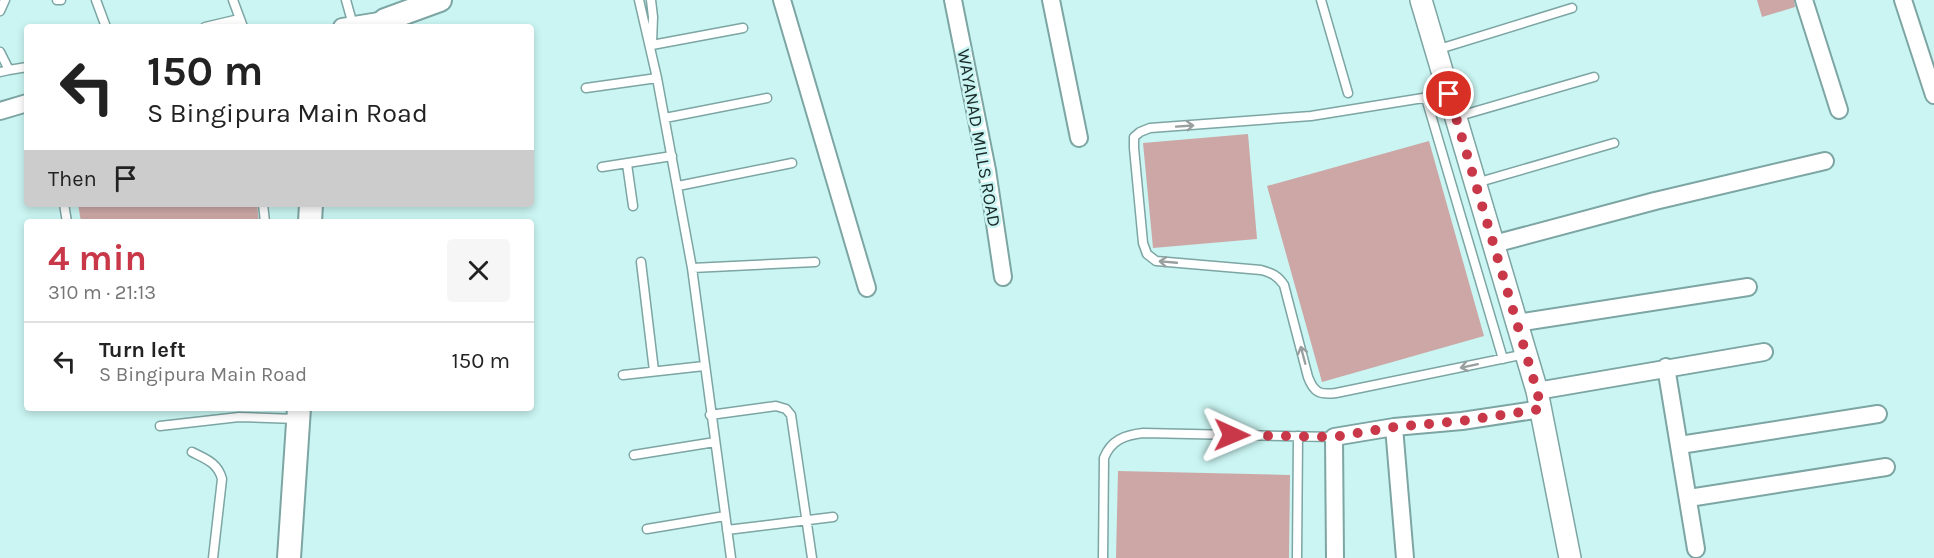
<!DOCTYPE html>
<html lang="en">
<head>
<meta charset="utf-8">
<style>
	:root { --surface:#fff; --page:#f6f6f6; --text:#222; --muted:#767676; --line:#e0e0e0; --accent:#c83849 }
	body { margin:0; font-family:Karla,sans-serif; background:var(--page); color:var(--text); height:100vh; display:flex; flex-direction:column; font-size:22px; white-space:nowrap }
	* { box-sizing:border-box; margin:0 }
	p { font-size:20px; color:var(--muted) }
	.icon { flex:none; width:33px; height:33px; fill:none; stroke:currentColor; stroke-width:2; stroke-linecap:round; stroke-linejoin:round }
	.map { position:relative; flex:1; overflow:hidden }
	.side { position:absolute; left:24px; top:219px; width:510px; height:192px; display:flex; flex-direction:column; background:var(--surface); border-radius:6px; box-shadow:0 3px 9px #0003 }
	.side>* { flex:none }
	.guide { position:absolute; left:24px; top:24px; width:510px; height:183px; border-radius:6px; box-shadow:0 3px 9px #0003; background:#fff; color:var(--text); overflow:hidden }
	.pin { position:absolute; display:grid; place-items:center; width:51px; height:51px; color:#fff; margin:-26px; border:3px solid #fff; border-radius:50%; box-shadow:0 2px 6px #0007 }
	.me { position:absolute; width:66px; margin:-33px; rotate:91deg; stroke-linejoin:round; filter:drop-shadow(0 0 4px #0008) }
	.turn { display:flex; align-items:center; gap:21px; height:126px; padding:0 24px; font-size:27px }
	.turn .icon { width:78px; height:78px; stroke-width:2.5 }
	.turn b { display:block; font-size:42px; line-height:51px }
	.then { display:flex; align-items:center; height:57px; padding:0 24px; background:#0003; gap:12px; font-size:22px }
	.round { display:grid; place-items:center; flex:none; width:63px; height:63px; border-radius:6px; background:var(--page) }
	.summary { display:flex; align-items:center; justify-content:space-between; height:102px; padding:0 24px }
	h1 { font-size:36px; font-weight:700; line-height:45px; color:var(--accent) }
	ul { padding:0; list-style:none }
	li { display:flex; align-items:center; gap:18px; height:78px; padding:0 24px; border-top:2px solid var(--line) }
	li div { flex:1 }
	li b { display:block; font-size:22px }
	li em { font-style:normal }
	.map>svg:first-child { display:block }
	.building { fill:#cca7a6 }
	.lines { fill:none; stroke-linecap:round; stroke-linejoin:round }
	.service-casing { stroke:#7ca5a3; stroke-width:11 }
	.minor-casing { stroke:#7ca5a3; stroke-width:20 }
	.tertiary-casing { stroke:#7ca5a3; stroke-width:24 }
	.secondary-casing { stroke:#7ca5a3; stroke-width:26 }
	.service { stroke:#fff; stroke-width:8 }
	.minor { stroke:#fff; stroke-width:16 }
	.tertiary { stroke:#fff; stroke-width:21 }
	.secondary { stroke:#fff; stroke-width:22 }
	.oneway { stroke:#989f9e }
	.route { stroke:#c83849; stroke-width:10; stroke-dasharray:0 18 }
	.labels { text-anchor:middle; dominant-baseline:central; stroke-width:5; stroke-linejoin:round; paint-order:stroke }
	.street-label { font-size:18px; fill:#192928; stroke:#caf5f2 }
</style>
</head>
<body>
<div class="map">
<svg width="1934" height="558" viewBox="0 0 1934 558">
	<rect width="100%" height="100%" fill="#caf5f2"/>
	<!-- building -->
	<path class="building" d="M1757 0H1794L1795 7 1762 17Z
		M1248 134 1257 239 1153 248 1143 143Z
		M1429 141 1484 336 1322 382 1267 186Z
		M78 204H257L259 222H81Z
		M1118 471 1290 475 1289 558H1116Z"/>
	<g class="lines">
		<!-- service casing -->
		<g class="service-casing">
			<path id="service" d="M57 0H61
				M96 0 106 27
				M233 0 243 27
				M346 0 353 25
				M639 0 657 78 692 268 731 558
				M651 0 653 17 652 43
				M1321 0 1348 93
				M0 11 5 0
				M205 27 239 19
				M652 45 743 28
				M1436 50 1572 8
				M0 52 9 70 27 67
				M0 72 9 70
				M586 88 657 78
				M1448 94 1311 116 1150 128 1140 132 1134 137V148L1143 243 1147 254 1156 261 1261 270C1272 273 1278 276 1284 285L1308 377C1314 393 1320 395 1336 393L1526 354
				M1426 98 1503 359
				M1456 117 1594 77
				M665 118 767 98
				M627 164 633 206
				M602 167 672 156
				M1476 183 1614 143
				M678 186 792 163
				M64 204 67 222
				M263 204 265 222
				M641 262 654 371
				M692 268 815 262
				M623 375 704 366
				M710 415 776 406 786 409 791 415 812 558
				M160 426 239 417 297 419
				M192 452C206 459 218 463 222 479L213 558
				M634 455 715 442
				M647 529 725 516
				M727 530 833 517
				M1103 558 1104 458C1111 440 1125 435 1143 433L1334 437
				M1297 558 1298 436"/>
		</g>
		<!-- minor casing -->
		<g class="minor-casing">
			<path id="minor" d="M782 0 867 288
				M953 0 987 170 1003 277
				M1051 0 1079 138
				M1804 0 1839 110
				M1903 0 1934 95
				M342 27 385 20
				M0 111 27 103
				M1494 244 1655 201 1825 161
				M1517 323 1748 287
				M1666 367 1696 549
				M1537 391 1764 352
				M1680 445 1878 414
				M1689 498 1886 467
				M1335 558 1334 437 1394 427
				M1405 558 1394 427 1462 421 1541 409"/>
		</g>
		<!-- tertiary casing -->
		<g class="tertiary-casing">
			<path id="tertiary" d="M1421 0 1537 391 1570 558"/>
		</g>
		<!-- secondary casing -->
		<g class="secondary-casing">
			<path id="secondary" d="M377 27 385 20 440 0
				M310 222 311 204
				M289 558 299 408"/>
		</g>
		<!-- service -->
		<use href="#service" class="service"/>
		<!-- minor -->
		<use href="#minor" class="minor"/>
		<!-- tertiary -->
		<use href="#tertiary" class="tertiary"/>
		<!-- secondary -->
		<use href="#secondary" class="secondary"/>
	</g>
	<!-- one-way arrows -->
	<defs><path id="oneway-shaft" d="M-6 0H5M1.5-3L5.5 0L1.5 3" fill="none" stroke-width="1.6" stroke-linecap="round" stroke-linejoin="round" transform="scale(1.5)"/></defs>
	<g class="oneway">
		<use href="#oneway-shaft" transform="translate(1185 126) rotate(-4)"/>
		<use href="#oneway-shaft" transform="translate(1168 262) rotate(-175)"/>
		<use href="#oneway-shaft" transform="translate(1303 355) rotate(-105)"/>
		<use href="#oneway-shaft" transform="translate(1469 366) rotate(168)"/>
	</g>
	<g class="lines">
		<!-- route -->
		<path class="route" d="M1232 435 1334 437 1394 427 1462 421 1541 409 1537 391 1449 94"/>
	</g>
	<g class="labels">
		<!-- street labels -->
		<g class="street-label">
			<text transform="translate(979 138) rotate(80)">WAYANAD MILLS ROAD</text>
		</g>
	</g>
</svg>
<div class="pin" style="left:1449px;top:94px;background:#d93025"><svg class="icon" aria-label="arrive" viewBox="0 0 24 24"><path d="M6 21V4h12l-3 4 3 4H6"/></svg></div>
<svg class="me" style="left:1232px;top:435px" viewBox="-20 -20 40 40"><path d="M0-17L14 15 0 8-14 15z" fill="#c83849" stroke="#fff" stroke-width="4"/></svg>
<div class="guide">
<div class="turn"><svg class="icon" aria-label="left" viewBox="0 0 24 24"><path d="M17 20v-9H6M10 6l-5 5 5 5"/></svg><div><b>150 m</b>S Bingipura Main Road</div></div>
<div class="then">Then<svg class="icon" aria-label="arrive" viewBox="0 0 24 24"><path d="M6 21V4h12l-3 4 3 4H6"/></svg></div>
</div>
<section class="side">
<div class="summary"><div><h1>4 min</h1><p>310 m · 21:13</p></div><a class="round"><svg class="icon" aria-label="close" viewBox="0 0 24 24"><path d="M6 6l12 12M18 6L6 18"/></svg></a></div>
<ul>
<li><svg class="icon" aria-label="left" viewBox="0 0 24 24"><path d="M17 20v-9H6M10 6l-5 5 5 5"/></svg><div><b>Turn left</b><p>S Bingipura Main Road</p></div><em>150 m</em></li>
</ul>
</section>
</div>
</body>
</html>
